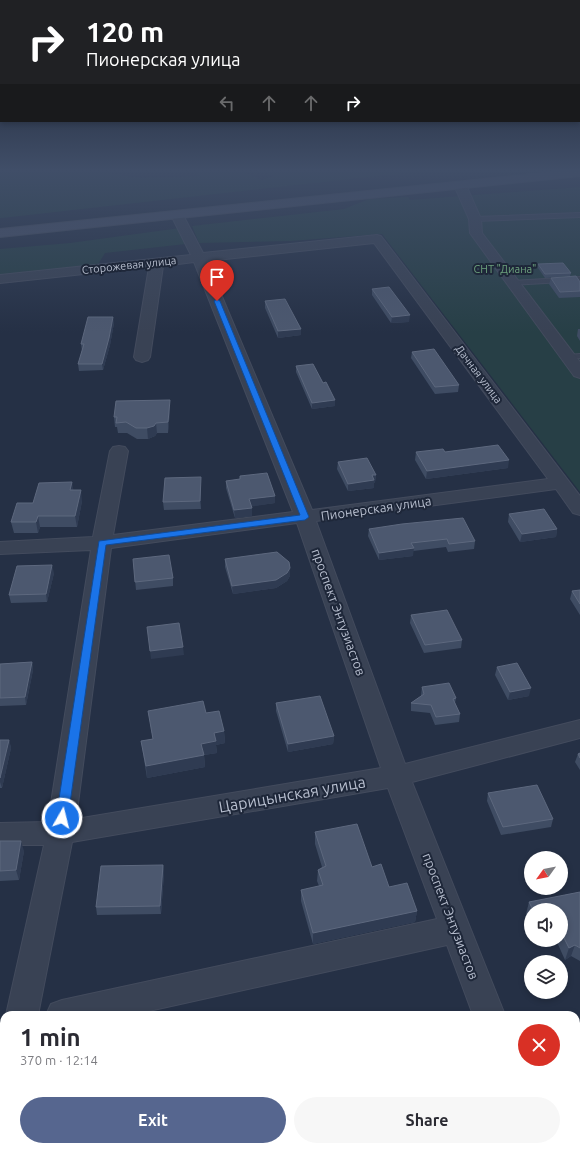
<!DOCTYPE html>
<html lang="en">
<head>
<meta charset="utf-8">
<style>
	:root { --surface:#fff; --page:#f7f7f7; --text:#2b2b33; --muted:#7c7c81; --accent:#56668f }
	body { margin:0; font-family:Ubuntu,sans-serif; background:var(--page); color:var(--text); height:100vh; display:flex; flex-direction:column; font-size:15px; white-space:nowrap }
	* { box-sizing:border-box; margin:0 }
	p { font-size:13px; color:var(--muted) }
	.icon { flex:none; width:22px; height:22px; fill:none; stroke:currentColor; stroke-width:2; stroke-linecap:round; stroke-linejoin:round }
	.map { position:relative; flex:1; overflow:hidden }
	.panel { position:absolute; left:0px; top:1011px; width:580px; height:140px; display:flex; flex-direction:column; background:var(--surface); border-radius:12px 12px 0 0; box-shadow:0 2px 6px #0003 }
	.panel>* { flex:none }
	.banner { position:absolute; left:0px; top:0px; width:580px; height:122px; box-shadow:0 2px 6px #0003; background:#202124; color:#fff; overflow:hidden }
	.needle { width:26px; rotate:237deg }
	.buttons { position:absolute; left:524px; top:851px; display:grid; gap:8px }
	.buttons a { display:grid; place-items:center; width:44px; height:44px; border-radius:50%; background:var(--surface); box-shadow:0 2px 6px #0003; font-size:20px }
	.pin { position:absolute; display:grid; place-items:center; width:34px; height:34px; color:#fff; margin:-41px -17px; border-radius:50% 50% 50% 0; rotate:-45deg; box-shadow:0 0 4px #0007 }
	.pin .icon { rotate:45deg }
	.me { position:absolute; width:44px; margin:-22px; rotate:8deg; stroke-linejoin:round; filter:drop-shadow(0 0 3px #0008) }
	.turn { display:flex; align-items:center; gap:14px; height:84px; padding:0 20px; font-size:18px }
	.turn .icon { width:52px; height:52px; stroke-width:2.5 }
	.turn b { display:block; font-size:28px; line-height:34px }
	.lanes { display:flex; align-items:center; height:38px; padding:0 20px; background:#0003; justify-content:center; gap:20px; direction:ltr }
	.lanes .off { opacity:.35 }
	.round { display:grid; place-items:center; flex:none; width:42px; height:42px; border-radius:21px; background:var(--page) }
	.summary { display:flex; align-items:center; justify-content:space-between; height:68px; padding:0 20px }
	h1 { font-size:24px; font-weight:600; line-height:30px }
	.button { display:flex; gap:8px; margin-top:auto; padding:8px 20px }
	.button a { flex:1; height:46px; border-radius:24px; background:var(--accent); color:#fff; font-size:16px; font-weight:600; line-height:46px; text-align:center }
	.button a+a { background:var(--page); color:var(--text) }
	.map>svg:first-child { display:block }
	.green { fill:#273f46 }
	.lines { fill:none; stroke-linecap:round; stroke-linejoin:round }
	.lane-casing { stroke:#434b5d; stroke-width:2 }
	.street-casing { stroke:#434b5d; stroke-width:2 }
	.secondary-casing { stroke:#434b5d; stroke-width:2 }
	.lane { fill:#394254; fill-rule:evenodd }
	.street { fill:#394254; fill-rule:evenodd }
	.secondary { fill:#475067; fill-rule:evenodd }
	.wall { fill:#3f4c63 }
	.shaded-wall { fill:#2f3b52 }
	.building { fill:#4c586f; stroke:#5d687e }
	.route { fill:#1a73e8; stroke:#114b97 }
	.labels { text-anchor:middle; dominant-baseline:central; stroke-width:4; stroke-linejoin:round; paint-order:stroke }
	.far-street-label { font-size:11px; fill:#b7bece; stroke:#1e2739 }
	.far-park-label { font-size:11px; fill:#6ca07c; stroke:#1e2739 }
	.street-label { font-size:13px; fill:#b7bece; stroke:#1e2739 }
	.near-street-label { font-size:16px; fill:#b7bece; stroke:#1e2739 }
</style>
</head>
<body>
<div class="map">
<svg width="580" height="1151" viewBox="0 0 580 1151">
	<rect width="100%" height="100%" fill="#253045"/>
	<!-- green -->
	<path class="green" d="M0 171H109L113 174 142 178 201 176 192 171H241L262 180 273 176 263 171H422L2 218H0Z
		M580 187V492L382 234 291 241 199 243 192 226 344 209 369 199 408 197 410 200Z
		M180 228 186 244 105 253 97 266 0 277V249L70 243Z"/>
	<g class="lines">
		<!-- lane casing -->
		<g class="lane-casing">
			<path id="lane" d="M580 213V217L475 221 472 219 475 217Z
				M580 277V281L511 285 508 283 511 281Z
				M580 354V358L567 359 563 357 567 355Z"/>
		</g>
		<!-- street casing -->
		<g class="street-casing">
			<path id="street" d="M460 182 464 183 466 185 481 219 482 233 580 362V378L574 376 470 233 469 219 454 185 456 183Z
				M177 211 181 212 183 215 203 253 377 235 381 236 580 496V515L573 513 556 489 316 521 405 764 580 720V738L412 782 505 1015H473L447 945 131 1015H46L51 1004 62 1000 437 919 388 788 72 842 38 1015H6L44 845H0V823L48 822 91 550 0 554V542L93 537 110 451 113 447 119 446 125 447 128 451 113 535 293 512 194 262 163 266 150 357 148 360 142 362 136 360 134 357 149 267 0 283V275L191 255 171 215 173 212ZM374 243 548 479 312 510 207 261ZM297 523 381 768 76 819 111 548Z
				M4 1105V1147H17L15 1151H0V1106Z
				M521 1147H557L558 1151H522Z"/>
		</g>
		<!-- secondary casing -->
		<g class="secondary-casing">
			<path id="secondary" d="M561 171H580V176L0 237V229Z"/>
		</g>
		<!-- lane -->
		<use href="#lane" class="lane"/>
		<!-- street -->
		<use href="#street" class="street"/>
		<!-- secondary -->
		<use href="#secondary" class="secondary"/>
	</g>
	<!-- wall -->
	<path class="wall" d="M538 264 571 273 570 276 545 278 538 268Z
		M551 278 580 282V297L559 298 549 284Z
		M372 289 409 322 391 323 372 295Z
		M265 301 301 329V335L278 338 265 308Z
		M114 323 110 345 103 370 79 371 78 364 82 351 81 344Z
		M578 329H580V341L577 336Z
		M412 352 459 385 458 392 435 394 411 358Z
		M296 366 335 406 312 409 296 372Z
		M170 410 168 433H157L155 436 148 439H137L127 433H118L117 427H115L114 417Z
		M416 452H445L508 468 426 479 415 460Z
		M338 462 376 475 375 482 374 483V488L348 491 337 469Z
		M240 479 275 496V503L251 506 252 516 235 518 226 488V481Z
		M201 485V509L164 510 163 502Z
		M73 490 82 501 77 527H40L38 533H14L11 522 33 503Z
		M509 514 557 529 556 537 520 542 508 522Z
		M369 529 475 541 474 549 448 552 446 547 413 551V556L379 560 368 536Z
		M133 559 173 578V586L136 590Z
		M225 559 290 576 287 581 276 588 233 594 225 567Z
		M54 573 47 602 11 603 9 595Z
		M580 590V615L570 599 572 591Z
		M411 615 462 640 461 648 424 653 410 623Z
		M32 662 33 670 26 705 0 706V664Z
		M497 667 529 696 508 700 495 675Z
		M422 687 456 698 455 703 460 714 459 722 435 725 430 713 411 711V703L421 696V695Z
		M276 703 334 736 333 744 288 752 276 711Z
		M148 711 206 713 224 731 225 743 216 745 217 753 204 755 205 767 147 778 141 741 153 739Z
		M0 740H9L11 748 2 788H0Z
		M580 753V770L575 762 578 754Z
		M488 793 553 819 551 827 501 835 487 801Z
		M315 832 372 867 389 887 417 911 415 922 313 944 301 901V890L319 886 317 881 318 870 322 867 315 844Z
		M0 841 24 851 19 880 0 881Z
		M163 865 164 873 161 914 97 915 96 907Z
		M580 892V961L571 956 565 960 556 940H561V910H531V925L526 914 529 902Z
		M260 1149V1151H181Z"/>
	<!-- shaded-wall -->
	<path class="shaded-wall" d="M410 315 409 322 391 323 392 317Z
		M113 317 114 323 110 345 103 370 102 364Z
		M301 329V335L278 338V331Z
		M170 400V410L168 433V422Z
		M335 400V406L312 409V403Z
		M156 423 157 433 155 436 148 439 147 428Z
		M509 460 508 468 426 479 427 471Z
		M372 475H376L375 482 374 483V488L348 491V484Z
		M201 477V509L200 501Z
		M72 482 74 493 70 490Z
		M81 490 82 501 77 527 75 516Z
		M275 496V503L249 507V499Z
		M252 508V516L235 518 234 510Z
		M38 516 40 527 38 533 36 522Z
		M557 529 556 537 520 542 522 534Z
		M414 548 413 556 379 560V553Z
		M52 565 54 573 47 602 46 594Z
		M290 568V576L287 581 276 588 233 594 232 586Z
		M183 647 184 655 151 659 150 651Z
		M32 662 33 670 26 705 25 697Z
		M531 688 529 696 508 700 510 692Z
		M224 731 225 743 216 745 217 753 204 755 205 767 147 778 146 766 201 744 214 733Z
		M334 736 333 744 288 752V744Z
		M9 740 11 748 2 788 0 782V778Z
		M21 841 24 851 19 880 16 870Z
		M163 865 164 873 161 914 160 906Z
		M417 911 415 922 313 944V933Z
		M575 945 571 956 565 960 569 948Z
		M151 1147H153V1151H150Z"/>
	<!-- building -->
	<path class="building" d="M563 263 571 273 545 274 538 264Z
		M576 276 580 282V291L560 292 551 278Z
		M389 287 410 315 392 317 372 289Z
		M285 299 301 329 278 331 265 301Z
		M88 317H113L109 338 102 364H78L84 344H81Z
		M434 349 459 385 435 387 412 352Z
		M313 364 323 383 326 382 335 400 312 403 296 366Z
		M170 400 168 422 156 423 154 426 147 428H136L126 422 116 423 117 417H114L116 401Z
		M498 445 509 460 427 471 416 452 443 449 445 452Z
		M367 458 376 475H372L374 480 348 484 338 462Z
		M267 473 275 496 249 499 252 508 234 510 226 481 240 479V476Z
		M201 477 200 501 163 502 165 478Z
		M72 482 70 490H81L75 516H38L36 522H11L17 503H33L39 483Z
		M544 509 557 529 522 534 509 514Z
		M463 518 475 541 449 544 447 539 411 543 414 548 379 553 369 529 402 524Z
		M277 552 289 562 290 568 287 573 276 580 232 586 225 559Z
		M169 555 173 578 135 582 133 559Z
		M52 565 46 594 9 595 17 566Z
		M580 590V604L572 591Z
		M447 610 462 640 425 645 411 615Z
		M179 623 183 647 150 651 147 627Z
		M32 662 25 697 0 698V664Z
		M517 663 531 688 510 692 497 667Z
		M449 683 456 698 453 699 460 714 436 717 431 705 411 703 424 694 422 687Z
		M320 696 334 736 288 744 276 703Z
		M203 701 206 713 219 711 224 731 214 733 216 741 201 744 204 755 146 766 141 741 153 739 148 711Z
		M0 740H9L0 778Z
		M580 753V758L578 754Z
		M537 785 553 819 503 827 488 793Z
		M357 824 372 867 381 864 389 887 407 883 417 911 313 933 301 890 323 885 318 870 326 866 315 832Z
		M0 841H21L16 870 0 871Z
		M163 865 160 906 96 907 101 866Z
		M580 892V948L575 945 569 948 561 932V910H533L529 902Z
		M87 1147H151L150 1151H86Z
		M181 1147H260V1149L243 1151H181Z"/>
	<!-- sky -->
	<linearGradient id="sky" x2="0" y2="1"><stop stop-color="#141a26"/><stop offset="0.51" stop-color="#404e68"/><stop offset="1" stop-color="#404e68" stop-opacity="0"/></linearGradient>
	<rect width="580" height="333" fill="url(#sky)"/>
	<!-- route -->
	<path class="route" d="M217 299 220 301 309 517 305 520 106 545 68 818 66 821 62 823 58 821 56 818 99 541 300 515 214 301Z"/>
	<g class="labels">
		<!-- far-street labels -->
		<g class="far-street-label">
			<text transform="translate(129 265) rotate(-6)">Сторожевая улица</text>
			<text transform="translate(479 374) rotate(53)">Дачная улица</text>
		</g>
		<!-- far-park labels -->
		<g class="far-park-label">
			<text x="505" y="269">СНТ "Диана"</text>
		</g>
		<!-- street labels -->
		<g class="street-label">
			<text transform="translate(376 508) rotate(-8)">Пионерская улица</text>
			<text transform="translate(339 612) rotate(70)">проспект Энтузиастов</text>
			<text transform="translate(451 916) rotate(69)">проспект Энтузиастов</text>
		</g>
		<!-- near-street labels -->
		<g class="near-street-label">
			<text transform="translate(292 794) rotate(-10)">Царицынская улица</text>
		</g>
	</g>
</svg>
<div class="buttons">
<a><svg class="needle" viewBox="-14 -14 28 28"><path d="M0-13l5 13h-10z" fill="#e53935"/><path d="M0 13l5-13h-10z" fill="#7c7c81"/></svg></a>
<a><svg class="icon" aria-label="sound" viewBox="0 0 24 24"><path d="M4 9h4l5-4v14l-5-4H4zM17 9q2 3 0 6"/></svg></a>
<a><svg class="icon" aria-label="layers" viewBox="0 0 24 24"><path d="M12 4l9 5-9 5-9-5zM3 14l9 5 9-5"/></svg></a>
</div>
<div class="pin" style="left:217px;top:301px;background:#d93025"><svg class="icon" aria-label="arrive" viewBox="0 0 24 24"><path d="M6 21V4h12l-3 4 3 4H6"/></svg></div>
<svg class="me" style="left:62px;top:818px" viewBox="-20 -20 40 40"><circle r="17" fill="#1a73e8" stroke="#fff" stroke-width="3"/><path d="M0-11L8 9 0 5-8 9z" fill="#fff"/></svg>
<div class="banner">
<div class="turn"><svg class="icon" aria-label="right" viewBox="0 0 24 24"><path d="M7 20v-9h11M14 6l5 5-5 5"/></svg><div><b>120 m</b>Пионерская улица</div></div>
<div class="lanes"><svg class="icon off" aria-label="left" viewBox="0 0 24 24"><path d="M17 20v-9H6M10 6l-5 5 5 5"/></svg><svg class="icon off" aria-label="ahead" viewBox="0 0 24 24"><path d="M12 20V5M6 11l6-6 6 6"/></svg><svg class="icon off" aria-label="ahead" viewBox="0 0 24 24"><path d="M12 20V5M6 11l6-6 6 6"/></svg><svg class="icon" aria-label="right" viewBox="0 0 24 24"><path d="M7 20v-9h11M14 6l5 5-5 5"/></svg></div>
</div>
<section class="panel">
<div class="summary"><div><h1>1 min</h1><p>370 m · 12:14</p></div><a class="round" style="background:#d93025;color:#fff"><svg class="icon" aria-label="close" viewBox="0 0 24 24"><path d="M6 6l12 12M18 6L6 18"/></svg></a></div>
<div class="button"><a>Exit</a><a>Share</a></div>
</section>
</div>
</body>
</html>
